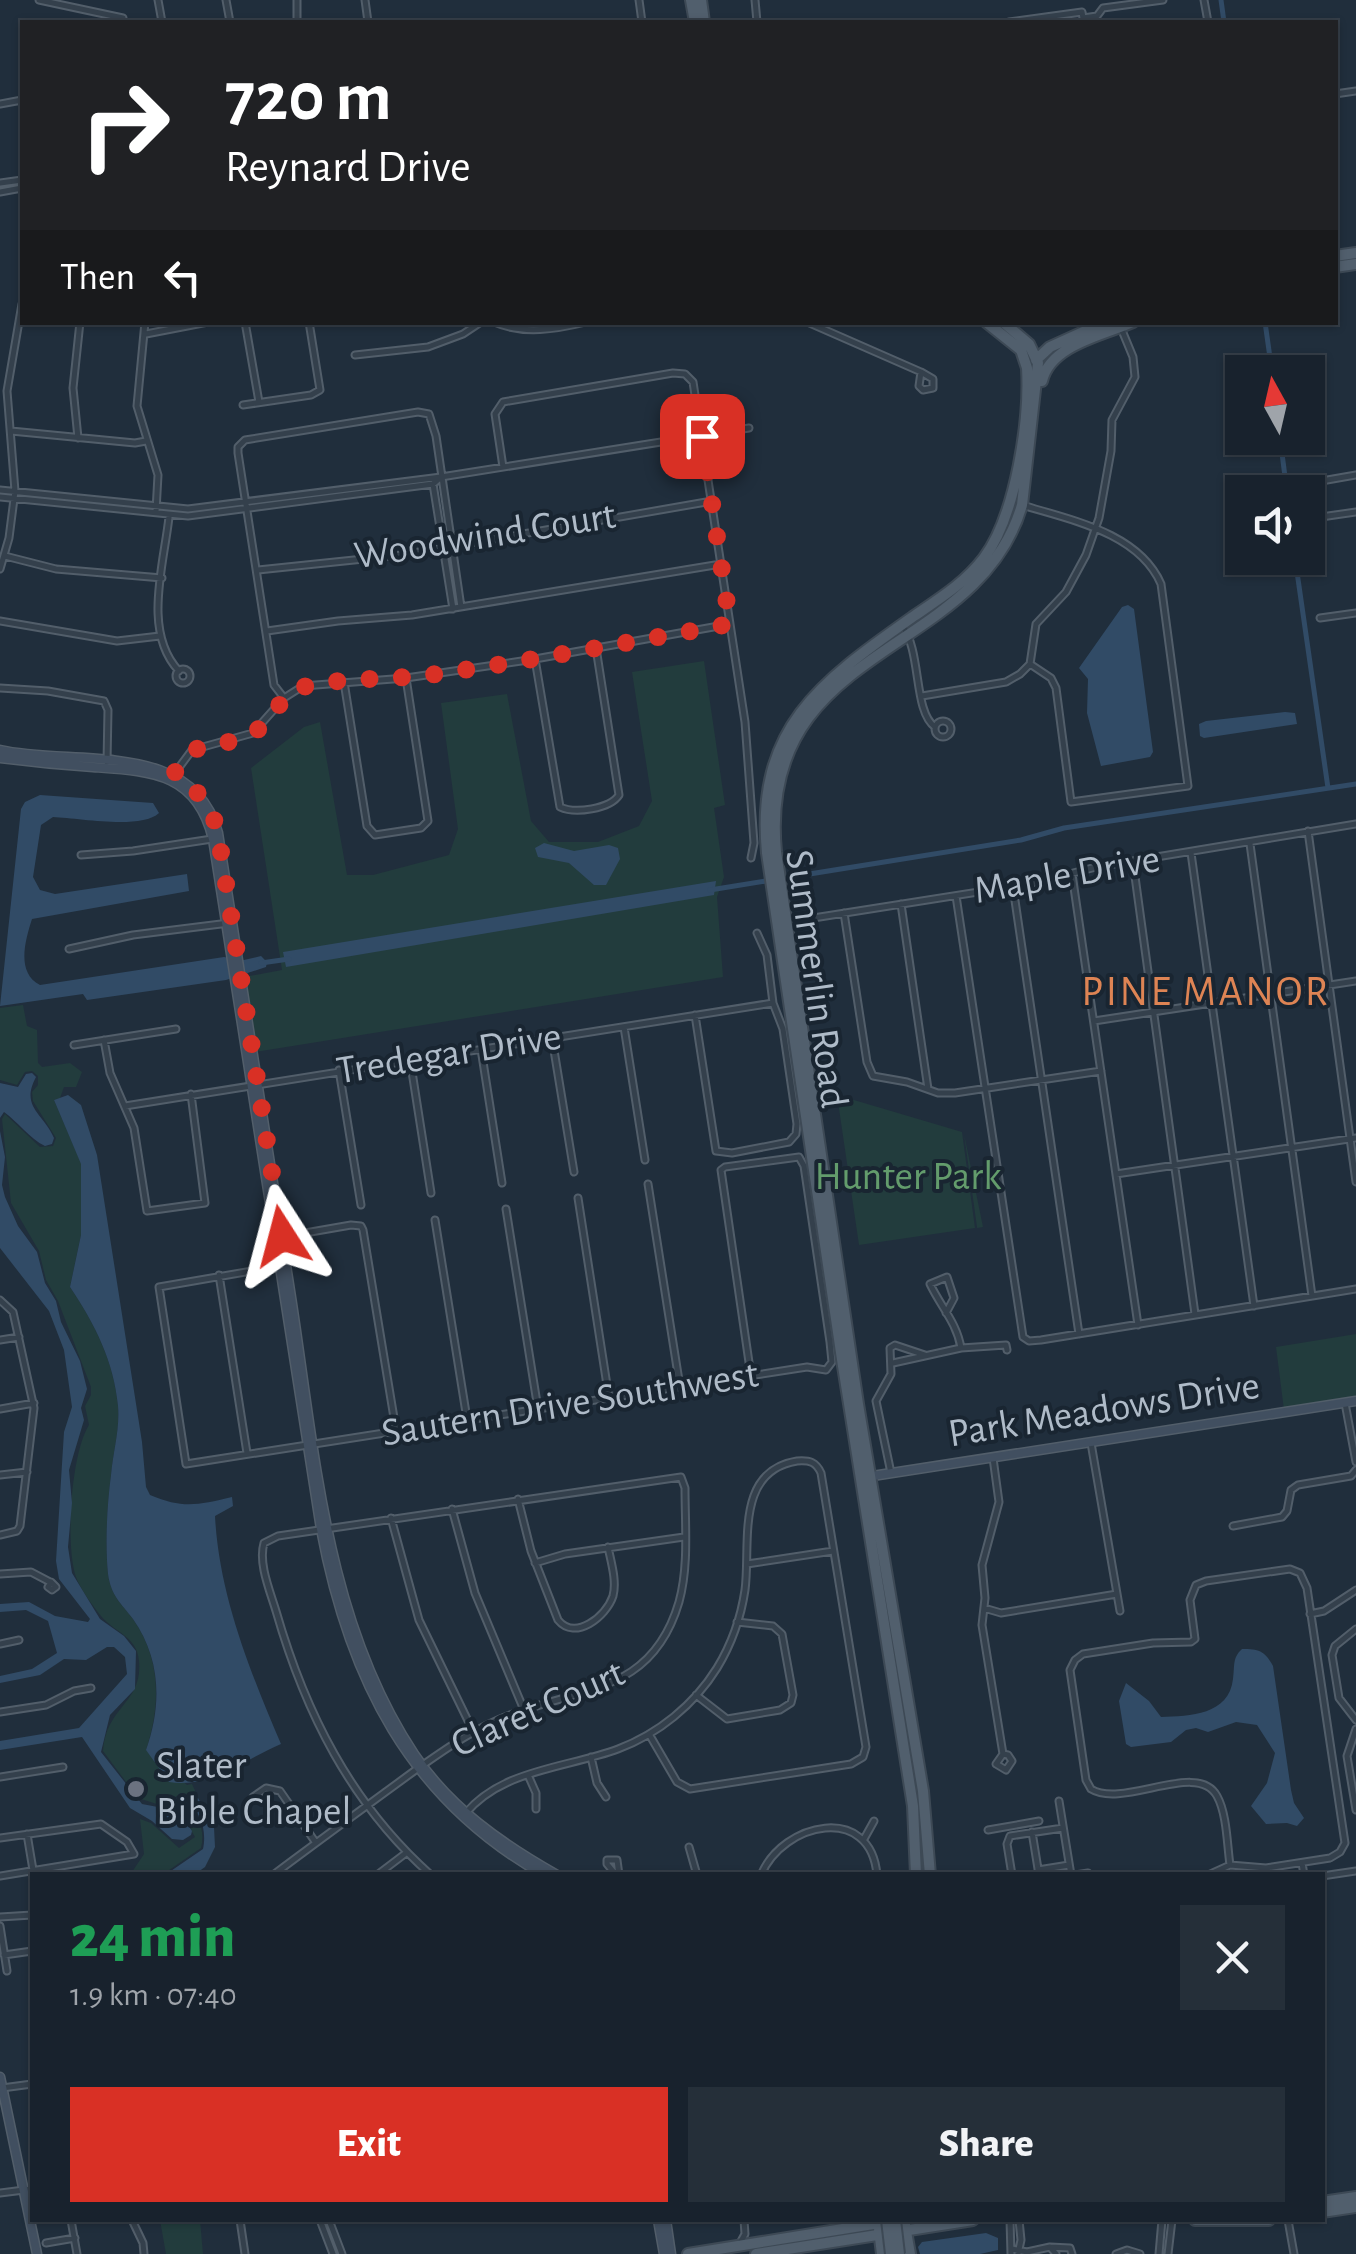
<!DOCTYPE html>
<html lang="en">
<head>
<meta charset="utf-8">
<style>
	:root { --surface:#18222d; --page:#252f39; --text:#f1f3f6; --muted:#9fa4aa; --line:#363f49; --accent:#d93025 }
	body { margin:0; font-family:"Alegreya Sans",sans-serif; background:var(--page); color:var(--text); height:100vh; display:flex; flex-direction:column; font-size:38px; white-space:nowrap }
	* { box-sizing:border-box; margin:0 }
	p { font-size:32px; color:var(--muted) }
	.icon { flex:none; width:55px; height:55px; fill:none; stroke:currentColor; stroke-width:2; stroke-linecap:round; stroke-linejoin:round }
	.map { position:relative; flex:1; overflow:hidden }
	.details { position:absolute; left:30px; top:1872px; width:1295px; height:350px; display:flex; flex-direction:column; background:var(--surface); border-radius:0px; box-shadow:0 2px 8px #0004,0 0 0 2px var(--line) }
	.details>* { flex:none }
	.banner { position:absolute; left:20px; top:20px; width:1318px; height:305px; border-radius:0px; box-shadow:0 2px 8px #0004,0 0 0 2px var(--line); background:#202124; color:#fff; overflow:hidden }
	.needle { width:65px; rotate:352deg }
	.fabs { position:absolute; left:1225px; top:355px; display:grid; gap:20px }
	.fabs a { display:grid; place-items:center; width:100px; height:100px; border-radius:0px; background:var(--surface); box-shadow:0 2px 8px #0004,0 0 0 2px var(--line); font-size:50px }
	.pin { position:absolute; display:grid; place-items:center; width:85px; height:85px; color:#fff; margin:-42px; border-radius:20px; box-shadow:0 5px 15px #0006 }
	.me { position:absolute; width:110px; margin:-55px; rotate:351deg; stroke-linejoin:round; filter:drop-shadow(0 0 8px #0008) }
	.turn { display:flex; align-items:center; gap:35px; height:210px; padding:0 40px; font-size:45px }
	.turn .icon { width:130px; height:130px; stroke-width:2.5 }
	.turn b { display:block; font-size:70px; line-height:85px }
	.then { display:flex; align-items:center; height:95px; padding:0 40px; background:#0003; gap:20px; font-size:38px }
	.round { display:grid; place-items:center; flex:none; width:105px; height:105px; border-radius:0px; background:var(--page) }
	.head { display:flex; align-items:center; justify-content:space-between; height:170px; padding:0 40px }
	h1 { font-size:60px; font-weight:800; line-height:75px; color:#1e9e55 }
	.primary-button { display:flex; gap:20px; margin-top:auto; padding:20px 40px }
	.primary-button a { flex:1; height:115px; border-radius:0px; background:var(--accent); color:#fff; font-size:40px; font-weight:800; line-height:115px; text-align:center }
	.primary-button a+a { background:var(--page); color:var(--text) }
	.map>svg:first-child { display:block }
	.green { fill:#223c3d }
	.water { fill:#314b66 }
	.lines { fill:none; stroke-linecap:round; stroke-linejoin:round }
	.canal { stroke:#314b66; stroke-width:5 }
	.street-casing { stroke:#525e6a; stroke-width:9 }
	.secondary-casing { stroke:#525e6a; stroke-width:11 }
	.primary-casing { stroke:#3d4955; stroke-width:14 }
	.street { stroke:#34404c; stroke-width:5 }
	.secondary { stroke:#414f60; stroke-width:8 }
	.primary { stroke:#515f6d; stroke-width:10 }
	.primary-bridge-casing { stroke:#3d4955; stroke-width:14; stroke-linecap:butt }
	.primary-bridge { stroke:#515f6d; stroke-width:10 }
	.route { stroke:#d93025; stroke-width:18; stroke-dasharray:0 32.4 }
	.worship-dot { fill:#6b7280; stroke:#192531; stroke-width:4 }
	.labels { text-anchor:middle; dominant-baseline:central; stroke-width:8; stroke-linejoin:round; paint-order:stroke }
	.street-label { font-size:40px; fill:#afbbc8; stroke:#192531 }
	.park-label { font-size:40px; fill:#639c6c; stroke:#192531 }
	.poi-label { font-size:40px; fill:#afbbc8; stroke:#192531; text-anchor:start }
	.neighbourhood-label { font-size:42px; letter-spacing:2.5px; fill:#de8454; stroke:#192531 }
</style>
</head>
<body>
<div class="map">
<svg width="1356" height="2254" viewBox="0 0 1356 2254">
	<rect width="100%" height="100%" fill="#202e3c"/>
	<!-- green -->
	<path class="green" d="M704 661 725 805 714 808 724 877 717 897 723 977 255 1052 244 977 282 970 251 768 304 727 320 722 347 875H373L449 855 458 829 441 703 507 694 531 821 549 842H598L639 826 652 801 632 672Z
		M23 1005 27 1026 37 1030 38 1063 42 1067 70 1063 82 1072 76 1087H64L60 1098 54 1100 81 1163V1235L70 1287C95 1324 114 1362 118 1406 120 1429 113 1452 111 1475 107 1506 105 1543 108 1574 111 1596 121 1603 133 1619 161 1659 161 1705 146 1750L187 1785 192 1784 197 1795 181 1793 163 1806 138 1798 103 1751C106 1706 143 1703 139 1661 137 1636 115 1633 101 1616 92 1605 81 1590 76 1577 65 1546 71 1453 89 1425L85 1406 91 1395V1387L58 1301 46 1280 39 1251 11 1203 2 1119 5 1114 40 1147 53 1146 56 1138 33 1101 32 1092 38 1085V1076L32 1071 25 1072 17 1085 0 1080V1008Z
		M837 1095 962 1132 975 1228 859 1245Z
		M964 1134 983 1227 977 1228V1227Z
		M1356 1334V1398L1284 1410 1276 1347Z
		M187 1807C200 1816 205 1832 201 1848L162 1875H130L144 1854 140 1819 151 1823 179 1848 195 1837 180 1810Z
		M160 2220H200L203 2254H166Z"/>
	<!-- water -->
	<path class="water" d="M1128 605 1134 609 1153 752 1150 757 1101 766 1087 713 1088 679 1079 668 1122 607Z
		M1285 712 1295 713 1297 724 1204 738 1200 736 1199 724 1206 721Z
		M40 795 153 803 159 813C141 830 79 818 53 817L41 825 33 877 40 890 55 894 187 874 189 891 32 919C25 941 16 973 40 985L224 957 244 960 261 956 267 962 266 967 226 980 87 1000 83 994 0 1006 21 809 25 802Z
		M544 843 574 851 609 845 618 848 620 859 606 885H594L569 863 538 857 535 848Z
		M716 881 714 895 286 967 283 952Z
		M32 1073 36 1077C20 1107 43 1113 54 1138L52 1144 45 1146C30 1139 17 1121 4 1112L0 1118V1083L18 1087 26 1074Z
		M68 1095 81 1105 97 1155 142 1442 146 1487 150 1495C183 1509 198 1505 232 1497L233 1506 215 1516C219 1595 250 1671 281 1744 246 1759 208 1789 169 1782L146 1750C162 1705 161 1659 133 1619 121 1603 111 1596 108 1574 105 1543 107 1505 111 1475 113 1452 120 1429 118 1406 114 1362 95 1324 70 1287L81 1235V1164L54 1100Z
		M0 1131 5 1157 2 1185 5 1197 18 1226 37 1252 45 1283 56 1301 61 1322 80 1361 87 1389 81 1408 84 1420 69 1470 72 1503 68 1547 72 1573 100 1619 124 1636 136 1651 135 1689 110 1715 101 1752 142 1804 163 1808 181 1795 198 1798 214 1827 215 1847 205 1867 198 1872 165 1875 203 1849C207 1831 201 1803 179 1805L178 1810 192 1831 191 1835 183 1840 172 1839 152 1821 130 1808 82 1737 0 1750V1741L79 1728 127 1674 125 1657 114 1647H107L86 1660 64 1659 40 1675 0 1683V1676L32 1669 57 1653 48 1621 26 1610 0 1612V1604L29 1602 55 1616 88 1622 90 1619 59 1579 56 1561 64 1432 72 1407 64 1350 49 1311 0 1248Z
		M1242 1649C1259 1649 1265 1651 1273 1666L1291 1790 1294 1803 1304 1818 1297 1826 1287 1823 1266 1824 1251 1806 1267 1783 1275 1753 1257 1725 1236 1722 1208 1732 1196 1728 1186 1730 1171 1742 1131 1747 1126 1744 1119 1701 1126 1683 1149 1701 1161 1717C1190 1716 1229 1715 1233 1679 1235 1666 1232 1658 1242 1649Z
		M986 2233 998 2238V2250L980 2254H920L918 2247 922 2242Z"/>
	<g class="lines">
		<!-- canal -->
		<path class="canal" d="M1221 0 1224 22
			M1265 322 1272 372
			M1280 438 1287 492
			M1295 558 1328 788
			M710 890 1021 840 1064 828 1356 784
			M261 963 289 959"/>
		<!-- street casing -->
		<g class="street-casing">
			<path id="street" d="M39 0 123 18
				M158 0 162 22
				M226 0 230 22
				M365 0 368 22
				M639 0 642 22
				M755 0 757 22
				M1204 0 1208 22
				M297 22V0
				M1009 22 1082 12 1083 18 1097 16 1103 8 1163 0
				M1335 94 1356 91
				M0 104 22 100
				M0 183 22 180
				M0 192 22 188
				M145 322 137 406 158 475 156 511
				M245 322 259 402
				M494 322C523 335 557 329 586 322
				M807 322 921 372
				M146 334 208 322
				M355 355 428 347 463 334 481 322
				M921 372 933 379V388L923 390 919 386Z
				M243 405 311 395 320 390 309 322
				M11 431 135 443 146 441
				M78 438 73 388 80 322
				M503 467 495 414 503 402 673 373 685 374 693 382 745 722 754 843 751 858
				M1310 483 1356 475
				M433 484 453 609
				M0 490 188 509 441 477 749 428
				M0 497 188 516 433 484 441 477
				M1022 505C1071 520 1139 533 1161 584L1188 786 1071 802 1056 688 1051 678 1030 664
				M169 517C164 564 142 632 179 671
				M1321 517 1356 512
				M5 556 56 569 162 578
				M0 569 9 538 15 491 7 391 22 304
				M258 570 402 555 712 501
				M1320 618 1356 613
				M0 621 117 641 160 636
				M902 625C922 652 913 711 935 727
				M267 631 338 621 412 615 721 564
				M535 659 560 807C575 814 610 809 619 795L596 648
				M176 676a7 7 0 1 1 14 0a7 7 0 1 1-14 0Z
				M344 682 367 826 375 835 421 828 428 821 406 678
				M0 688 48 691 104 701 108 710 107 762
				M922 696 1006 682 1020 674 1030 664 1036 624 1066 592 1086 555 1099 518 1111 451 1112 420 1135 377 1133 357 1121 328
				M284 698 274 685 238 453V447L245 440 418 412 429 414 436 436 461 607
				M935 729a8 8 0 1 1 16 0a8 8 0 1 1-16 0Z
				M172 777 192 750 253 733 284 698 303 686 406 678 535 659 730 624
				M1308 831 1356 1182
				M1250 844 1312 1296
				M1191 853 1254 1306
				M81 855 133 851 212 839
				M1133 862 1195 1314
				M1072 874 1138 1325
				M1013 887 1079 1334
				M956 896 1023 1337 1029 1341 1041 1340 1356 1289
				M901 904 928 1089
				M844 913 867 1062 873 1076 907 1082 938 1093H955L1101 1071
				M788 922 1035 883 1096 867 1356 824
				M69 949 133 935 229 923
				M695 1015 716 1151 732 1153 789 1142 796 1134 797 1124 783 1029 773 1003 767 955 757 933
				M1094 1021 1356 981
				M624 1027 645 1160
				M552 1038 574 1172
				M104 1040 110 1073 134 1128 147 1211 205 1203 191 1094
				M74 1045 176 1029
				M481 1049 502 1183
				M410 1059 431 1193
				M339 1070 361 1205
				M125 1106 773 1003
				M1116 1174 1356 1138
				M648 1184 680 1387
				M578 1198 609 1398
				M506 1209 538 1409
				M435 1220 467 1419
				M282 1237 351 1225 361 1226 363 1230 396 1430
				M281 1266 159 1287 186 1464 807 1367 826 1370 832 1362 830 1342 804 1166 799 1157 725 1167 721 1170 751 1376
				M219 1275 247 1453
				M0 1300 13 1312 34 1408 20 1526 17 1531 0 1535
				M946 1313 954 1298 947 1277 930 1284C941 1307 957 1323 961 1348
				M0 1340 19 1337
				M893 1363 961 1348 1006 1345 1007 1350
				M1345 1403 1356 1462
				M0 1409 34 1403
				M1091 1443 1120 1611
				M993 1458 999 1502 982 1565 985 1598 982 1625 1003 1754 996 1764 1006 1770 1012 1761 1008 1755 1003 1754
				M891 1473 876 1401 891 1374 890 1348 895 1345 925 1355
				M0 1475 27 1472
				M518 1499 531 1551 558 1620C575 1641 606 1617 613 1596 617 1581 611 1562 608 1547
				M452 1509 475 1593 524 1710
				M391 1518 419 1620 473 1731
				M1233 1526 1282 1517 1287 1511 1291 1490 1298 1485 1351 1476 1356 1470
				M535 1563 565 1554 684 1537
				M747 1564 833 1551
				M0 1574 31 1572 50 1582
				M51 1582 56 1587 52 1590 48 1587Z
				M984 1608 1001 1613 1117 1594
				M1310 1614 1324 1611 1356 1590
				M1356 1629 1335 1646 1332 1655 1339 1698 1356 1720
				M0 1644 19 1640
				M696 1695 727 1719 780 1710 791 1703 793 1695 782 1634 773 1626 737 1622
				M0 1712 46 1705 74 1691 91 1688
				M1356 1729 1347 1756 1356 1810
				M591 1757 597 1783 606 1797
				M528 1775 536 1793V1809
				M0 1777 63 1767
				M253 1797 266 1788 280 1791 316 1843
				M1059 1801 1071 1875
				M465 1814C502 1769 567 1768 618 1749 658 1734 694 1705 717 1668 731 1645 741 1617 745 1590 751 1545 734 1471 797 1461 810 1460 816 1462 821 1473L866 1747 863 1757 851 1764 690 1789 677 1782 649 1734
				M988 1830 1039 1821
				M1032 1832 1039 1875
				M27 1834 33 1870
				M0 1838 101 1824 127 1842 134 1854 0 1876
				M864 1839 874 1821
				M689 1847 697 1875
				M1302 1863 1304 1875
				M1038 1870 1069 1865
				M273 1875C321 1839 369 1804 417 1769 447 1748 475 1728 510 1715 581 1687 652 1694 679 1602 689 1566 685 1525 685 1488L681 1477 278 1536 264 1543C258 1563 270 1591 276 1611 305 1712 351 1804 431 1875
				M377 1875 406 1853
				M616 1875 607 1864V1860H617L619 1875
				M761 1875C783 1822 871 1803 877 1875
				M1012 1875 1007 1844 1010 1836 1063 1828
				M1075 1875 1088 1873
				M1208 1875 1230 1865 1266 1868 1330 1858 1340 1852 1345 1843 1307 1588 1300 1573 1290 1569 1206 1581 1196 1585 1190 1600 1195 1639 1191 1642 1153 1643 1083 1654 1075 1660 1070 1670 1086 1780 1091 1789C1123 1809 1198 1760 1217 1796 1227 1814 1227 1844 1230 1865
				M1322 1876 1356 1871
				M0 1917 32 1915
				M0 1926 7 1971
				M4 1955 32 1951
				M2 2088 32 2084
				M0 2193 32 2189
				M71 2220 77 2254
				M132 2220 143 2243 144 2254
				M240 2220 245 2254
				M320 2220 333 2254
				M329 2220 342 2254
				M1010 2220 1011 2254
				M1288 2220 1294 2254
				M46 2243 75 2238
				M739 2245 745 2234 744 2220
				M1012 2249 1027 2252 1050 2247
				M1018 2254 1021 2240 1019 2220
				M1056 2254 1050 2247 1070 2248 1072 2254
				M1116 2254 1127 2250 1140 2254
				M1159 2254 1162 2220
				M1168 2254 1172 2220"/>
		</g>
		<!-- secondary casing -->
		<g class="secondary-casing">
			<path id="secondary" d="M0 750C74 767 193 738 218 833 242 988 267 1142 291 1297 315 1451 325 1620 414 1754 450 1808 502 1844 557 1875
				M0 758C31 762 62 765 93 767 150 771 197 772 213 839L321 1529C349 1678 409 1799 544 1875
				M866 1477 1356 1401
				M0 2077 37 2254
				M658 2220 664 2254
				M666 2220 671 2254"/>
		</g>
		<!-- primary casing -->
		<g class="primary-casing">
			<path id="primary" d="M691 0 695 22
				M701 0 704 22
				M1335 256 1356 253
				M1335 267 1356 264
				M1036 360 1050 347 1105 322
				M1042 381C1050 345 1103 335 1133 322
				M916 1875 913 1806 843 1366 767 853C755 727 822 681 914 616 939 599 965 583 984 558 1016 515 1030 420 1027 368L1021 350 986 322
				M930 1875 923 1791 858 1404 776 852C756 641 977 660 1022 505L1038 363 1029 344 1003 322
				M1322 2202 1356 2197
				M1322 2212 1356 2207
				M904 2220 910 2254
				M1195 2220H1269
				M879 2230 882 2254
				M688 2254 892 2221
				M756 2254 973 2220"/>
		</g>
		<!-- street -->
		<use href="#street" class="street"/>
		<!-- secondary -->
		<use href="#secondary" class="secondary"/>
		<!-- primary -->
		<use href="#primary" class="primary"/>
		<!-- primary-bridge casing -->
		<g class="primary-bridge-casing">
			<path id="primary-bridge" d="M887 2220 891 2254
				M895 2220 899 2254"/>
		</g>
		<!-- primary-bridge -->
		<use href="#primary-bridge" class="primary-bridge"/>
	</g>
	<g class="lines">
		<!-- route -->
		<path class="route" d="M282 1236 218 833C212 806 197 788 174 774 201 730 215 753 251 734 274 722 279 692 307 686 346 677 389 680 429 675 530 661 630 642 730 624L702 436"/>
	</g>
	<!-- markers -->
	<circle class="worship-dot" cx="136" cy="1789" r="10"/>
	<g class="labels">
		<!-- street labels -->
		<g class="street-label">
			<text transform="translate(485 536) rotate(-9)">Woodwind Court</text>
			<text transform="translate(1067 875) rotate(-10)">Maple Drive</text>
			<text transform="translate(816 979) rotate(82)">Summerlin Road</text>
			<text transform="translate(449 1054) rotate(-9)">Tredegar Drive</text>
			<text transform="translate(570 1404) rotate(-9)">Sautern Drive Southwest</text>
			<text transform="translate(1104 1410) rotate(-9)">Park Meadows Drive</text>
			<text transform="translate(538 1709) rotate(-24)">Claret Court</text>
		</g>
		<!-- park labels -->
		<g class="park-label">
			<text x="908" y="1177">Hunter Park</text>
		</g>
		<!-- poi labels -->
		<g class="poi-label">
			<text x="156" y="1766">Slater<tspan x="156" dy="46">Bible Chapel</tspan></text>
		</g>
		<!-- neighbourhood labels -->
		<g class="neighbourhood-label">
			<text x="1206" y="992">PINE MANOR</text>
		</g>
	</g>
</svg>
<div class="fabs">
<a><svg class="needle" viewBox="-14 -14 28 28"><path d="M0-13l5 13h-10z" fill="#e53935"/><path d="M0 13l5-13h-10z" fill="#9fa4aa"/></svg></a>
<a><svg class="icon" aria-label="sound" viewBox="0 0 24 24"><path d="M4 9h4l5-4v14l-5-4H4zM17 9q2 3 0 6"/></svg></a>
</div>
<div class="pin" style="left:702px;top:436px;background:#d93025"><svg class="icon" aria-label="arrive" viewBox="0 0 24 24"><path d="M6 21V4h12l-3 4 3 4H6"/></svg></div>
<svg class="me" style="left:282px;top:1236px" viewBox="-20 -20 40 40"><path d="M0-17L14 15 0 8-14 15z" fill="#d93025" stroke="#fff" stroke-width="4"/></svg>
<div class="banner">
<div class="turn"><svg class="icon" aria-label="right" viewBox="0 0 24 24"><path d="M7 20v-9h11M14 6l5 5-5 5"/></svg><div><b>720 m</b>Reynard Drive</div></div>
<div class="then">Then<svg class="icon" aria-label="left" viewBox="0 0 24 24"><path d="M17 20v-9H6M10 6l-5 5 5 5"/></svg></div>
</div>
<section class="details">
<div class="head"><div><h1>24 min</h1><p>1.9 km · 07:40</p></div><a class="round"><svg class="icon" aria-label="close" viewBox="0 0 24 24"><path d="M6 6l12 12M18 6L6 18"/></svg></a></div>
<div class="primary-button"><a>Exit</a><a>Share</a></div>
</section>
</div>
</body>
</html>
